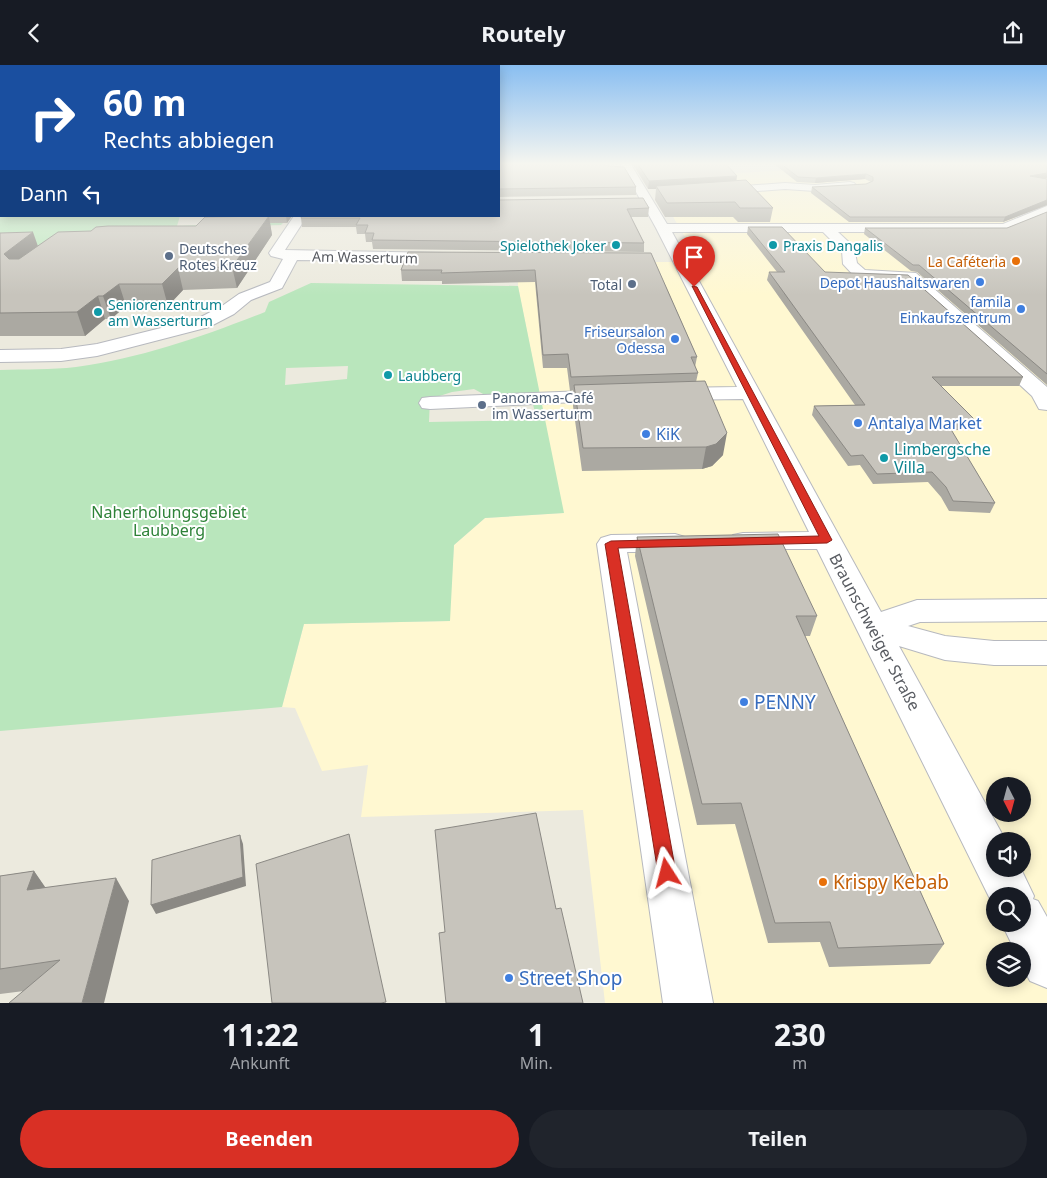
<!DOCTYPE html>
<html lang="de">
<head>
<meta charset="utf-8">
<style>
	:root { --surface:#171b24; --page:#20242c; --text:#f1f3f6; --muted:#9ea1a6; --accent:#d93025 }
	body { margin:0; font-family:"Noto Sans",sans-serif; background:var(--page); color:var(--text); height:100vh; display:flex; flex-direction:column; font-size:19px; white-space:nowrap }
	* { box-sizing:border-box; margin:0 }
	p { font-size:16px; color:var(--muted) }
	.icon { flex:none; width:28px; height:28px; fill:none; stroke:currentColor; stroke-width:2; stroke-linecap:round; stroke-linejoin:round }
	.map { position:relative; height:938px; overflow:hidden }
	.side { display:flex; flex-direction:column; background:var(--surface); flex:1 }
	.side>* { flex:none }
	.top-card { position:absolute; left:0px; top:0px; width:500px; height:152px; box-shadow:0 2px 12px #0003; background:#1a4fa0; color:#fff; overflow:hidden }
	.needle { width:32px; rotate:174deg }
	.tools { position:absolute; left:986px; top:712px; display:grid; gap:10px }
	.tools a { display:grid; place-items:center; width:45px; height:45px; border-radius:50%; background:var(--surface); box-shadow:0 2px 12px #0003; font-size:25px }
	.pin { position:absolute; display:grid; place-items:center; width:42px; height:42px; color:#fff; margin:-51px -21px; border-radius:50% 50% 50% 0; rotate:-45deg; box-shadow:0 0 5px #0007 }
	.pin .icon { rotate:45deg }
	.me { position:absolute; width:55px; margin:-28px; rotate:351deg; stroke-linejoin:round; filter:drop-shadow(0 0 4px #0008) }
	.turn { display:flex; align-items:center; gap:18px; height:105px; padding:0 20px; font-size:22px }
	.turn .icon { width:65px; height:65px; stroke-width:2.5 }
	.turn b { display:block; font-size:35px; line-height:42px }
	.then { display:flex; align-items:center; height:48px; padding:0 20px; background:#0003; gap:10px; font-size:19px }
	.eta { display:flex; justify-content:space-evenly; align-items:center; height:85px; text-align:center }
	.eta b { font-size:30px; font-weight:700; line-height:35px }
	.action { display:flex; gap:10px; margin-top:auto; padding:10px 20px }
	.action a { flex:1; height:58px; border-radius:30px; background:var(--accent); color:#fff; font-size:20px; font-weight:700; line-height:58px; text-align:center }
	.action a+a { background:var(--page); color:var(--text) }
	header { display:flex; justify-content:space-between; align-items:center; height:65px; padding:0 20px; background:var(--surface); font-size:22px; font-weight:700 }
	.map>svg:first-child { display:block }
	.commercial { fill:#fff8d1; fill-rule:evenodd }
	.green { fill:#b9e6bc; fill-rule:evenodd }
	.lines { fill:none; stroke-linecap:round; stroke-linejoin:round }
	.minor-casing { stroke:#b7b9bf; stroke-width:2 }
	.minor { fill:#fff; fill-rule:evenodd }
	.wall { fill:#aba9a2 }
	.shaded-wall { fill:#8b8984 }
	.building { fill:#c7c4bc; stroke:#8b8984 }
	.route { fill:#d93025; stroke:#8d1f18 }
	.culture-dot { fill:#0f9aa8; stroke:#fff; stroke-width:2 }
	.service-dot { fill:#5c6f8a; stroke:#fff; stroke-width:2 }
	.food-dot { fill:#e8710a; stroke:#fff; stroke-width:2 }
	.shop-dot { fill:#3f7fe0; stroke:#fff; stroke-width:2 }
	.labels { text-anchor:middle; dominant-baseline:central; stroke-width:4; stroke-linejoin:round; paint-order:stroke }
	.far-culture-label { font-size:14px; fill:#0d838f; stroke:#fff; text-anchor:start }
	.far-service-label { font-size:14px; fill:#4e5e75; stroke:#fff; text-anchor:start }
	.far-street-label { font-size:14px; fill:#585b61; stroke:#fff }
	.far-food-label { font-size:14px; fill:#c56008; stroke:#fff; text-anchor:end }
	.far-shop-label { font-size:14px; fill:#366cbe; stroke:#fff; text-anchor:end }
	.shop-label { font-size:16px; fill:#366cbe; stroke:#fff; text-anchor:start }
	.culture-label { font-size:16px; fill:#0d838f; stroke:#fff; text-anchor:start }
	.park-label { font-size:16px; fill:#2e8238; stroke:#fff }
	.street-label { font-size:16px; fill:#585b61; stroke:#fff }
	.near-shop-label { font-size:19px; fill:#366cbe; stroke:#fff; text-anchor:start }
	.near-food-label { font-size:19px; fill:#c56008; stroke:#fff; text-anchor:start }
</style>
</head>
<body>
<header><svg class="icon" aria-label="back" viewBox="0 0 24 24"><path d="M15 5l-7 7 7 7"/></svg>Routely<svg class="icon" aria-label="share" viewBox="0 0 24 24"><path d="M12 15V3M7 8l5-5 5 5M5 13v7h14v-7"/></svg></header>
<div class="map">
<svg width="1047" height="938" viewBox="0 0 1047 938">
	<rect width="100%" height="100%" fill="#eceade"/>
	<!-- commercial -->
	<path class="commercial" d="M860 101 1005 144 1027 162 1047 173V938H605L583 745 361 752 368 700 322 706 295 643 282 642 304 559 449 556 454 480 485 453 563 448 518 221V197H700L666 140 705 110ZM995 721H1022V749H995ZM995 776H1022V804H995ZM995 831H1022V859H995ZM995 886H1022V914H995Z"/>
	<!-- green -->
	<path class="green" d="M0 103 1 151H180L177 161 285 156 281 160 176 163 43 180 0 182Z
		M311 218 518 221 564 448 485 453 454 480 450 556 304 559 282 642 0 666V305C25 304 51 305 76 302 142 293 204 271 265 247L269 237ZM348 301 347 314 285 320 286 303ZM474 324 485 330 530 328 537 355 429 357 430 334 452 327Z"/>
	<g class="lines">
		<!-- minor casing -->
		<g class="minor-casing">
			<path id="minor" d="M620 98H630L667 159H1003L1047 141V150L1005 167H838L854 182 857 198 865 205 916 208 1047 322V345L1039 344 1032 331 907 216 856 213 843 199 842 186 823 167H672L881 547 917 535 1047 534V556L920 557 908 561 945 571 994 576H1047V600H994L945 595 899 581 1006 776H995V804H1021L1034 831 1033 834 1038 836 1047 852V923L1030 916 1022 901V886H1015L1002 859H1022V831H995V844L817 484H743L733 482 729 476 733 470 743 468 809 467 743 334 672 335 665 333 662 329 665 325 672 323 737 322 656 163Z
				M850 117 854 118 856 120 854 122 815 126 785 124 718 129 712 126 718 123 785 118 815 120Z
				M294 151H307L285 185 442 188 447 189 449 192 447 195 442 196 297 195 282 223 251 235 234 249 209 262 97 291 61 296 0 297V285L61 284 97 279 197 254 222 241 239 229 270 217 283 194 271 191 269 188Z
				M611 325 618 327 622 331 618 335 430 344 422 343 419 338 422 333 430 332Z
				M675 469 685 472 689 478 685 484 675 487H627L713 938H663L597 479 601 473 611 470Z"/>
		</g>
		<!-- minor -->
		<use href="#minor" class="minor"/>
	</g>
	<!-- wall -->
	<path class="wall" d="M499 98 636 122V130L499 132Z
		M632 98H725L736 116 773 143 770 157H738L733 152H665L655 135 656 124H648Z
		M773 98H1047L1045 113 1047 114V140L1003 157H849L811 128 812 122 866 119 871 117 865 114 815 118 797 117Z
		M499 135 649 143 648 152H631L644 178V187L373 184 372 177H366L365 169H357L356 162H302L301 153Z
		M1047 147V320L917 207 911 206 864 169 865 163H1007Z
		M219 151H292L287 158H270L272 170 237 223 183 225 168 241H126L111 254H105L85 271H0V168L38 181 91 166 196 161Z
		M748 162 825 207 1023 312 1019 321H941L975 355 971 365H951L995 438 990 448 949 446 941 432 928 417 873 419 860 400 848 401 812 350 814 341 855 340 767 215 769 207H777L747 169Z
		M651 188 697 292 695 302 698 308 696 317 723 390 712 401 702 404 582 406 573 341V325L570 326 567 303H543L535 217 442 219V216H402L401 205Z
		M637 472 817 551 810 571H805L944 879 930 899 829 902 820 877 768 878 735 759 697 760 635 491Z
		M34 806 45 823 129 836 24 926 0 929V811Z"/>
	<!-- shaded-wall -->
	<path class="shaded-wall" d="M1047 108V113L1028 116 1030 111Z
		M866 109 865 114 815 118 816 113Z
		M737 111 736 119 656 121V124H648L649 116Z
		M1047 135V140L1003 157 1005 152Z
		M269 151 272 170 237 223 232 202Z
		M286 151H292L287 158Z
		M33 167 40 187 12 210 4 189Z
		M178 203 183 225 168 241 162 219Z
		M119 219 126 241 111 254 103 231Z
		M98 231 105 254 85 271 77 247Z
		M727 368 723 390 712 401 702 404 706 382Z
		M240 770 243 779 246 821 156 849 151 840Z
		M34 806 50 829 27 825Z
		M116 813 129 836 104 938H82Z"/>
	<!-- building -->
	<path class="building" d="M499 98H600L609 101 624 102 636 122 499 124Z
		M637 98H725L737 111 649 116Z
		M780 98H1047V108L1030 111 1047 114V135L1005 152H850L812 122 866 119 873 116V112L866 109 816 113 798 112Z
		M746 115 773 143H740L735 137 667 138 656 121Z
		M643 133 649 143 627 144 644 178 372 175 374 168H365L368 160H356L360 153H301L302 151H499V135Z
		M1047 147V309L919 200H913L865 163H1007Z
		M269 151 232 202 178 203 162 219H119L103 231H98L77 247 0 248V168L33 167 4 189 9 194H19L58 167 91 166 96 162 108 161H196L205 152Z
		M748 162H782L825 207 908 210 1023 312H932L975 355 946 356 995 438 953 436 946 422 932 407 877 409 863 390 851 391 814 341 865 340 769 207H785Z
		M408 187 651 188 697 292H691L698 308 571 312 568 289 543 290 535 205 441 208 442 205H401Z
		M705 316 727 368 716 379 706 382 583 383 574 320Z
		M778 469 817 551H796L944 879 838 883 830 857 775 858 741 738 702 739 637 472Z
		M536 748 556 844 561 843 583 938H446L439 868 445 867 435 765Z
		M349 769 386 937 381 938H272L256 799Z
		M240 770 243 812 151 840 152 795Z
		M34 806 27 825 116 813 82 938H9L60 895 0 904V811Z"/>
	<!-- sky -->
	<linearGradient id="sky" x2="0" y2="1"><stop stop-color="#89bef1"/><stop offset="0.43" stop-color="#f6f6f0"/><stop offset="1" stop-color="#f6f6f0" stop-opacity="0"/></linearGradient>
	<rect width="1047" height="230" fill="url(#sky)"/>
	<!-- route -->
	<path class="route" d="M692 221 697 222 832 475 827 478 618 483 676 808 673 814 667 816 661 814 658 808 605 479 611 476 819 471Z"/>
	<!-- markers -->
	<g class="culture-dot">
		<circle cx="616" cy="180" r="5"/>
		<circle cx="773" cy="180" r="5"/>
		<circle cx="98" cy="247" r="5"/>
		<circle cx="388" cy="310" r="5"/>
		<circle cx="884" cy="393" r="5"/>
	</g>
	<g class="service-dot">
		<circle cx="169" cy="191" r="5"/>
		<circle cx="632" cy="219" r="5"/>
		<circle cx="482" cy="340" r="5"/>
	</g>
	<g class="food-dot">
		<circle cx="1016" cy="196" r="5"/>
		<circle cx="823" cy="817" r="5"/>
	</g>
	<g class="shop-dot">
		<circle cx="980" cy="217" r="5"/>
		<circle cx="1021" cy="244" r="5"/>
		<circle cx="675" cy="274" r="5"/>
		<circle cx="858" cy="358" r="5"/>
		<circle cx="646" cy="369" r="5"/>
		<circle cx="744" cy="637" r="5"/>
		<circle cx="509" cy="913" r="5"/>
	</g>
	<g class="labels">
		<!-- far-culture labels -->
		<g class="far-culture-label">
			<text x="606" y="180" text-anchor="end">Spielothek Joker</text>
			<text x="783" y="180">Praxis Dangalis</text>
			<text x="108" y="239">Seniorenzentrum<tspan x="108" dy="16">am Wasserturm</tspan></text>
			<text x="398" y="310">Laubberg</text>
		</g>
		<!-- far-service labels -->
		<g class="far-service-label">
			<text x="179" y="183">Deutsches<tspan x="179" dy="16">Rotes Kreuz</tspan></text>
			<text x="622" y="219" text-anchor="end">Total</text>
			<text x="492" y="332">Panorama-Café<tspan x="492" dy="16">im Wasserturm</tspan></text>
		</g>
		<!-- far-street labels -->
		<g class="far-street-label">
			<text transform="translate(365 192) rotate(1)">Am Wasserturm</text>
		</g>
		<!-- far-food labels -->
		<g class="far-food-label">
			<text x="1006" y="196">La Caféteria</text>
		</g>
		<!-- far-shop labels -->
		<g class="far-shop-label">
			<text x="970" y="217">Depot Haushaltswaren</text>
			<text x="1011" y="236">famila<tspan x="1011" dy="16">Einkaufszentrum</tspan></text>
			<text x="665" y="266">Friseursalon<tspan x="665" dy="16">Odessa</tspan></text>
		</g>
		<!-- shop labels -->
		<g class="shop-label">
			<text x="868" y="358">Antalya Market</text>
			<text x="656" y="369">KiK</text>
		</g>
		<!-- culture labels -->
		<g class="culture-label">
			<text x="894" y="384">Limbergsche<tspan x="894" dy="18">Villa</tspan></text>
		</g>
		<!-- park labels -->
		<g class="park-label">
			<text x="169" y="447">Naherholungsgebiet<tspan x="169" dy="18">Laubberg</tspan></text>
		</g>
		<!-- street labels -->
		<g class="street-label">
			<text transform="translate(875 567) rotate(62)">Braunschweiger Straße</text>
		</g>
		<!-- near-shop labels -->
		<g class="near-shop-label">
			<text x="754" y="637">PENNY</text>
			<text x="519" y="913">Street Shop</text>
		</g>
		<!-- near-food labels -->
		<g class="near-food-label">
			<text x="833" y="817">Krispy Kebab</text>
		</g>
	</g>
</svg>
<div class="tools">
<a><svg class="needle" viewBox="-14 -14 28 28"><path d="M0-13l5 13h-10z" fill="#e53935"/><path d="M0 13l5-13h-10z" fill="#9ea1a6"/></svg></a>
<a><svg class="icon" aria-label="sound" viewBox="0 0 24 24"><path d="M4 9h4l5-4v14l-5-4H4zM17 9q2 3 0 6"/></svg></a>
<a><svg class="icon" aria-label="search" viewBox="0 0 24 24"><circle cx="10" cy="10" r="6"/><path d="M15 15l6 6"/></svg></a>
<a><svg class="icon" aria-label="layers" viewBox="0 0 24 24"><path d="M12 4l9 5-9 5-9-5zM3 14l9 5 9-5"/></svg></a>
</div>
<div class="pin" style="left:694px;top:222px;background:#d93025"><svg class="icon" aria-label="arrive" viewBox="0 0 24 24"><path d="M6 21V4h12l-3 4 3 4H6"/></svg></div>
<svg class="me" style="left:667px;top:808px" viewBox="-20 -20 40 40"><path d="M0-17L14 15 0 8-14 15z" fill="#d93025" stroke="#fff" stroke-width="4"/></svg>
<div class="top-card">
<div class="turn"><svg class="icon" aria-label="right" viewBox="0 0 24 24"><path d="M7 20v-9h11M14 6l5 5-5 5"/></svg><div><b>60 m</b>Rechts abbiegen</div></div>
<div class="then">Dann<svg class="icon" aria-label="left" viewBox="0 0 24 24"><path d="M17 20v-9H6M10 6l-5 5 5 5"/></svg></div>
</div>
</div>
<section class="side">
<div class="eta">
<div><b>11:22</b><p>Ankunft</p></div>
<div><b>1</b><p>Min.</p></div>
<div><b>230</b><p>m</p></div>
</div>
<div class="action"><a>Beenden</a><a>Teilen</a></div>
</section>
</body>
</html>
